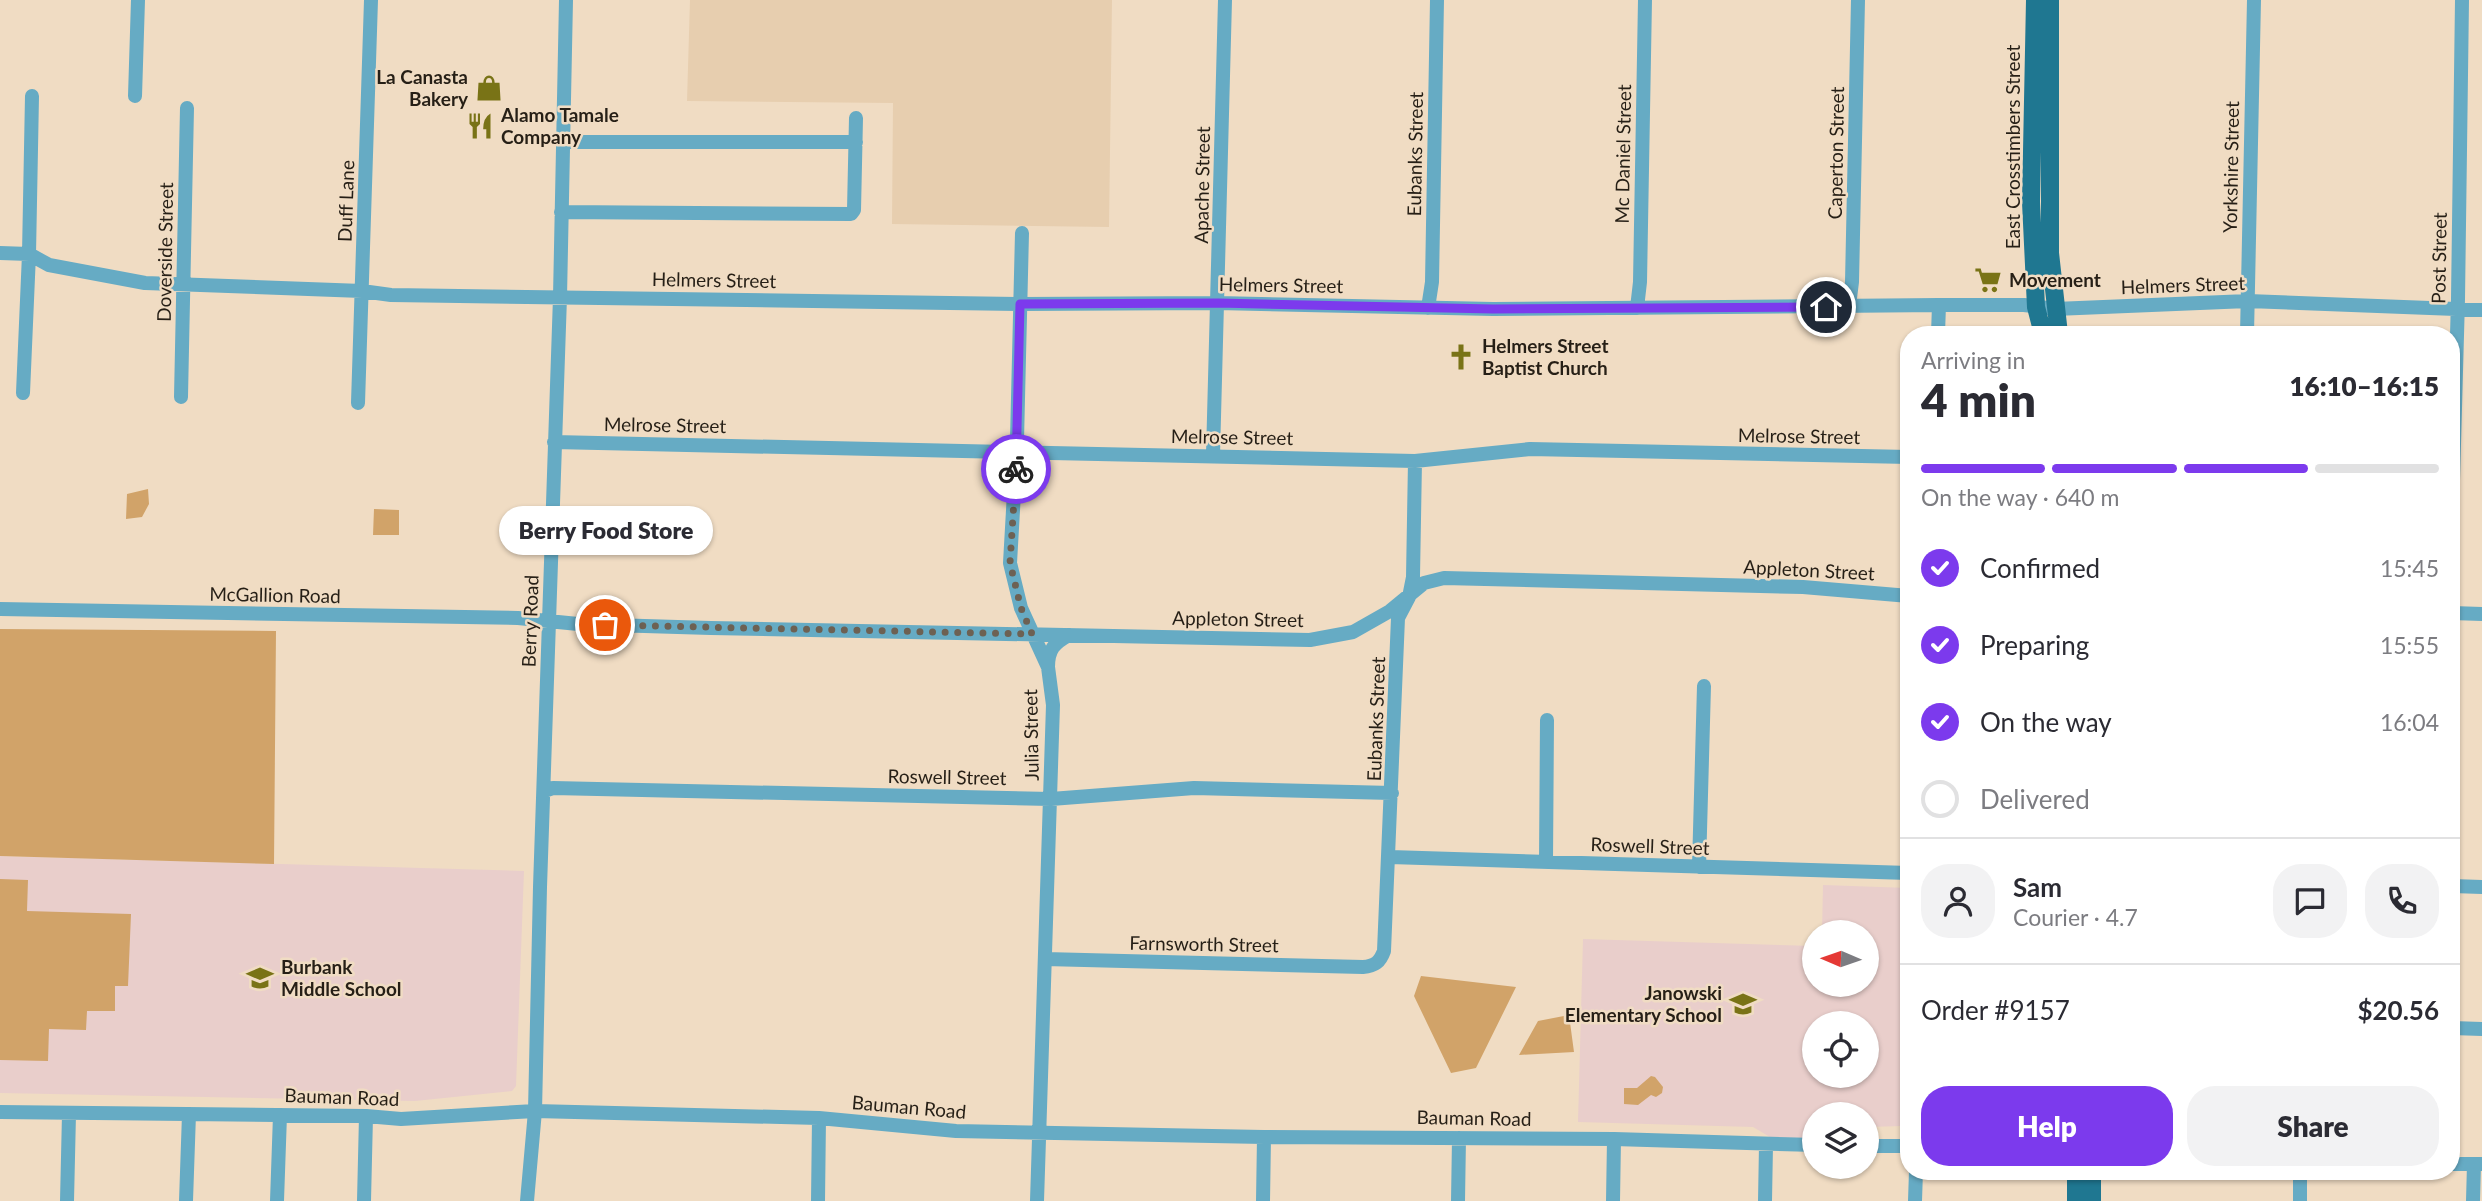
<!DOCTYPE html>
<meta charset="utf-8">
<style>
:root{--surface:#fff;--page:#f2f2f3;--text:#2b2b33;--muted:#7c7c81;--line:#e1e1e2;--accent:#7c3aed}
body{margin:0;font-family:Lato,sans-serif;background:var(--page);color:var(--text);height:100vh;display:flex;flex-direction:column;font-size:26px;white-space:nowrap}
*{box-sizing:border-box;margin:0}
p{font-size:23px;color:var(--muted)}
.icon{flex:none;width:38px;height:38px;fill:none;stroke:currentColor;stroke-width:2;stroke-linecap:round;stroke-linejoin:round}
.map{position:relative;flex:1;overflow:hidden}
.panel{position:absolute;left:1900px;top:326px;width:560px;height:854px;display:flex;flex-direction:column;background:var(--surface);border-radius:28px;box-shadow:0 2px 5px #0004}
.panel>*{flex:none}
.needle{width:46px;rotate:272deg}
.controls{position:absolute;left:1802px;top:920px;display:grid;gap:14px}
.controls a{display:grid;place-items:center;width:77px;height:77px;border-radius:50%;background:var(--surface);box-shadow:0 2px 5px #0004;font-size:35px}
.pin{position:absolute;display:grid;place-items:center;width:60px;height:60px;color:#fff;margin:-30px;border:4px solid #fff;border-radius:50%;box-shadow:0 2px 7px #0007}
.courier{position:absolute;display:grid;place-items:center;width:70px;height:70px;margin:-35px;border:5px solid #7c3aed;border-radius:50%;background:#fff;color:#222;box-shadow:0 2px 9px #0007}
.bubble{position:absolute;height:49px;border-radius:24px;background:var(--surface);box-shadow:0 2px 5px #0004;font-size:23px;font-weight:800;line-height:49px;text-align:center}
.overview em{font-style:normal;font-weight:800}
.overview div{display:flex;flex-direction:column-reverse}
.overview{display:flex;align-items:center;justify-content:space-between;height:119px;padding:0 21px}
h1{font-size:46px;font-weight:800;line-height:52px}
.bar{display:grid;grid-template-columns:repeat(4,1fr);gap:10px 7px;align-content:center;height:84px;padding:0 21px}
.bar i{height:9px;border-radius:5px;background:var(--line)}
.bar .on{background:var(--accent)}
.bar p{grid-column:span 4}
.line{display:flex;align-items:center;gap:18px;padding:0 21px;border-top:2px solid var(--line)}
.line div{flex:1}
.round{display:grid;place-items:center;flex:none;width:74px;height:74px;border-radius:28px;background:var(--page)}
ol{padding:0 21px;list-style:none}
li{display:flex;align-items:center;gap:21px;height:77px}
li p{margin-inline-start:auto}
li .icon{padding:7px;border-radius:50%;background:var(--accent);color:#fff;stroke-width:4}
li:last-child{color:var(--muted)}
li i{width:38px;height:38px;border:4px solid var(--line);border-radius:50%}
.button{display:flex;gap:14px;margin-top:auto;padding:14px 21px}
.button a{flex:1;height:80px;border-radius:28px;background:var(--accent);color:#fff;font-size:28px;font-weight:800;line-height:80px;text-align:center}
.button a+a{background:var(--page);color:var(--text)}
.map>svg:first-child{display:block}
</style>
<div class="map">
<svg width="2482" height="1201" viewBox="0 0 2482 1201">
<rect width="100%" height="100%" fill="#f0dcc3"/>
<path fill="#e7ceaf" d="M690,0H1112L1109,227L892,224L893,103L687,101Z"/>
<path fill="#e9cecb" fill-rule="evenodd" d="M0,856L524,871L516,1086L512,1091L415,1101L0,1093Z
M1823,885L1909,888L1902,1126L1867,1127V1115H1815V1141L1775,1140L1753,1127L1578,1122L1583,939L1815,946V985H1867V933H1822ZM1815,1024H1867V1076H1815Z"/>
<path fill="#d1a369" d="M148,489L149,504L142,517L126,519L127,494Z
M374,509L399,510V535H373Z
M0,629L276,631L274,864L0,856Z
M0,879L28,880L27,911L131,914L128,986H115V1011H87L86,1030L49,1029L48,1061L0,1060Z
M1421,976L1516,987L1476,1068L1451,1073L1414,996Z
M1569,1015L1574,1052L1519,1055L1538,1021Z
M1651,1076L1655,1077L1663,1087L1662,1093L1656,1097L1651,1095L1638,1105L1624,1104V1088H1637Z"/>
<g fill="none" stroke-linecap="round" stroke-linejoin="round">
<path stroke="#66abc4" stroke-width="14" d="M135,96L138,0
M563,142H856
M561,212L851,214L854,210L856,118
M1022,233L1017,440L1010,563L1021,608L1048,667L1053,705L1037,1201
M0,253L29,254L49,265L145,283L362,291L391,295L1020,304L1218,303L1493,309L1939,305H2024L2055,309L2248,301L2482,310
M1849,306L1852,282L1858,0
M1428,308L1432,282L1437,0
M1637,308L1640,282L1645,0
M1938,334L1939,305
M2247,334L2254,0
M23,393L29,254L32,96
M181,397L187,108
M358,403L371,0
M554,442L1415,461L1530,449L1909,457
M1213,455L1225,0
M2452,517L2458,299L2462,0
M0,609L518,618L578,624L711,628L1310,640L1353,632L1390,611L1424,583L1444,578L1803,587L1909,596
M2452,613L2482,614
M1048,667C1048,650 1054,643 1069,635
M544,791L553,788L1051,799L1194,788L1392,793
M1390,857L1909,873
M1546,862L1547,720
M1699,867L1704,686
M2452,886L2482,887
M1045,959L1363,967C1375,966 1380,962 1384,951L1398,618L1409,597L1413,577L1415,461
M2452,1028L2482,1029
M0,1112L366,1116L401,1119L535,1111L819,1118L956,1131L1264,1137L1614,1139L1815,1145
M1867,1146H1909
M2452,1164H2481
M67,1201L69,1114
M186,1201L189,1114
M277,1201L280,1115
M364,1201L366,1116
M527,1201L535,1111L540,887L560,297L566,0
M818,1201L819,1118
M1263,1201L1264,1137
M1458,1201L1459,1138
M1613,1201L1614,1139
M1765,1201L1766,1145
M1915,1201L1916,1171
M2300,1201V1171
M2473,1201L2474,1164"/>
<path stroke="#1f7791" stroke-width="18" d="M2035,0L2031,202L2036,307L2043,334
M2050,0V253L2059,334
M2076,1201V1171
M2092,1201V1171"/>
</g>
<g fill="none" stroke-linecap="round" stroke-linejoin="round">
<path stroke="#6d6153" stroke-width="7" stroke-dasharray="0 12.6" d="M605,625L1032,634L1021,608L1010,563L1016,469"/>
<path stroke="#7c3aed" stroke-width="9" d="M1016,469L1020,304L1218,303L1493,309L1826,307"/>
</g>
<defs>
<g id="shop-bare" transform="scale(2.1)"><path d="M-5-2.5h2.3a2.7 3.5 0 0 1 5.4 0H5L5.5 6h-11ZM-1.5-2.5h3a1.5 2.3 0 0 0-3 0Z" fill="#797316" stroke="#f0dcc3" stroke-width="2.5" paint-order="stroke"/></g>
<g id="restaurant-bare" transform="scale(2.1)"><path d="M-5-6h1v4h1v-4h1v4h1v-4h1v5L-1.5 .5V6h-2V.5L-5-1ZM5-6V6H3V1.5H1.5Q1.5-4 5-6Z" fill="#797316" stroke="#f0dcc3" stroke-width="2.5" paint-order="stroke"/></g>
<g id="supermarket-bare" transform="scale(2.1)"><path d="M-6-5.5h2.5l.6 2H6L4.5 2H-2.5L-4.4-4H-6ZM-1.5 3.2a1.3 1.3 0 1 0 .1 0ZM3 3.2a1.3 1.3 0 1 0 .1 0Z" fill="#797316" stroke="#f0dcc3" stroke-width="2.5" paint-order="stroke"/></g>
<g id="church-bare" transform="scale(2.1)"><path d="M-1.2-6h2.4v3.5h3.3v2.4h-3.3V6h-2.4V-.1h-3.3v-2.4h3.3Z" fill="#797316" stroke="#f0dcc3" stroke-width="2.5" paint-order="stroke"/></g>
<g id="school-bare" transform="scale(2.1)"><path d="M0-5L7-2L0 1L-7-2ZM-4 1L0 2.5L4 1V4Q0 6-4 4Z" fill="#797316" stroke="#f0dcc3" stroke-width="2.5" paint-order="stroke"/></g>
</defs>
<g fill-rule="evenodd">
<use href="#shop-bare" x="489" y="88"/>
<use href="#restaurant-bare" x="480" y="126"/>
<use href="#supermarket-bare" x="1988" y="280"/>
<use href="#church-bare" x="1461" y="357"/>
<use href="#school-bare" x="260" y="978"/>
<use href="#school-bare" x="1743" y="1004"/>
</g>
<g text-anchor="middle" stroke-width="5" stroke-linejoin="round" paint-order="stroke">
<g font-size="19" font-weight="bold" fill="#261f16" stroke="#f0dcc3" text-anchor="start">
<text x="468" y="84" text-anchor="end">La Canasta<tspan x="468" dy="22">Bakery</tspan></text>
<text x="501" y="122">Alamo Tamale<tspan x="501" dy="22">Company</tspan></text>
<text x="2009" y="287">Movement</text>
<text x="1482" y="353">Helmers Street<tspan x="1482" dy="22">Baptist Church</tspan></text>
<text x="281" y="974">Burbank<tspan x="281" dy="22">Middle School</tspan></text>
<text x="1722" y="1000" text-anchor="end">Janowski<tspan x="1722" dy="22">Elementary School</tspan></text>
</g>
<g font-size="19" fill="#261f16" stroke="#f0dcc3">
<text transform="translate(2013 147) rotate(-90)" y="7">East Crosstimbers Street</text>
<text transform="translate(1836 153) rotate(-89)" y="7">Caperton Street</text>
<text transform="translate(1415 154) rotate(-89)" y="7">Eubanks Street</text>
<text transform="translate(1623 154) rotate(-89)" y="7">Mc Daniel Street</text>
<text transform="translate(2231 167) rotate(-89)" y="7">Yorkshire Street</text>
<text transform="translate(1202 185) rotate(-89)" y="7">Apache Street</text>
<text transform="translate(346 201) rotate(-88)" y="7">Duff Lane</text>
<text transform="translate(165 252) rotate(-89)" y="7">Doverside Street</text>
<text transform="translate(2439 258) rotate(-89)" y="7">Post Street</text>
<text transform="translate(714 280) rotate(1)" y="7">Helmers Street</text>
<text transform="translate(1281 285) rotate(1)" y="7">Helmers Street</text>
<text transform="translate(2183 285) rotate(-2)" y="7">Helmers Street</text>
<text transform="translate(665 425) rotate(1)" y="7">Melrose Street</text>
<text transform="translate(1799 436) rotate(1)" y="7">Melrose Street</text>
<text transform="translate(1232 437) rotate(1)" y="7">Melrose Street</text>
<text transform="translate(1809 570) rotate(3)" y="7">Appleton Street</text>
<text transform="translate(275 595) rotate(1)" y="7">McGallion Road</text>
<text transform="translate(1238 619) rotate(1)" y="7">Appleton Street</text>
<text transform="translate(530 621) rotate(-88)" y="7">Berry Road</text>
<text transform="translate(1376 719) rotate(-88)" y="7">Eubanks Street</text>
<text transform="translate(1031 735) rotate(-91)" y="7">Julia Street</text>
<text transform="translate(947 777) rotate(1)" y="7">Roswell Street</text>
<text transform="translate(1650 846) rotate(2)" y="7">Roswell Street</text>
<text transform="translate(1204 944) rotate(1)" y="7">Farnsworth Street</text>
<text transform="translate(342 1097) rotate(2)" y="7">Bauman Road</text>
<text transform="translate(909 1107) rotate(5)" y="7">Bauman Road</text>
<text transform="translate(1474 1118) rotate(1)" y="7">Bauman Road</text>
</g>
</g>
</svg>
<div class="controls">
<a><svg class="needle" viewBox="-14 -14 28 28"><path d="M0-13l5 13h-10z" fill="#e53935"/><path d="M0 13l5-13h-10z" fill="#7c7c81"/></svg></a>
<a><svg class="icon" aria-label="locate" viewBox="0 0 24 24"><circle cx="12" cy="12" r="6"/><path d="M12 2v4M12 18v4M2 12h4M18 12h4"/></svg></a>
<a><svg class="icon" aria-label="layers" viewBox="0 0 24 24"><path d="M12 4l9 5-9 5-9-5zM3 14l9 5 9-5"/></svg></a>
</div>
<div class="pin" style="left:605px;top:625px;background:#ea580c"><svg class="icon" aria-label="bag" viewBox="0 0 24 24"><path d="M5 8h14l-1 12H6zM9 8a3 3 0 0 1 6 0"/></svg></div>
<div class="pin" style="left:1826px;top:307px;background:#1f2937"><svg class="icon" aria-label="home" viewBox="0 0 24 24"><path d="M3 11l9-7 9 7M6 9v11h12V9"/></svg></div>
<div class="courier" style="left:1016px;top:469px"><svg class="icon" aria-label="bike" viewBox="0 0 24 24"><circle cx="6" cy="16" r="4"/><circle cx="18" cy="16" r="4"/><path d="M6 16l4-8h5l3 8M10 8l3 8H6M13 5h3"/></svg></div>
<div class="bubble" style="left:499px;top:506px;width:214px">Berry Food Store</div>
<section class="panel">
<div class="overview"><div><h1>4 min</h1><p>Arriving in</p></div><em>16:10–16:15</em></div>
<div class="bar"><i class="on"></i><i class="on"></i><i class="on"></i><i></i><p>On the way · 640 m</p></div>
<ol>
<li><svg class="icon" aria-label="check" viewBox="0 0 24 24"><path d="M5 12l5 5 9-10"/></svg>Confirmed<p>15:45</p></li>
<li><svg class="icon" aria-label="check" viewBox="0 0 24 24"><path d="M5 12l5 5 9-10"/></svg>Preparing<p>15:55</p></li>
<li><svg class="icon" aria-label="check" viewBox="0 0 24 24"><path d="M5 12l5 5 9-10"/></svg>On the way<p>16:04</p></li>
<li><i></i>Delivered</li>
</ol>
<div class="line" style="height:126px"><a class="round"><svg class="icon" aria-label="person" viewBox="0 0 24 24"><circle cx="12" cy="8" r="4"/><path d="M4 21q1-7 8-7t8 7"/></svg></a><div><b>Sam</b><p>Courier · 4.7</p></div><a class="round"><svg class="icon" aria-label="chat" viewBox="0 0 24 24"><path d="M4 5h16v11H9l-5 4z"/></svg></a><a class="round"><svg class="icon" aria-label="phone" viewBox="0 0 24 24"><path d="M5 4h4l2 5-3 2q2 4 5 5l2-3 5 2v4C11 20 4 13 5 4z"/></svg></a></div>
<div class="line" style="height:91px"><div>Order #9157</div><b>$20.56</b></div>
<div class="button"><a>Help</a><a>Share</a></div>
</section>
</div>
